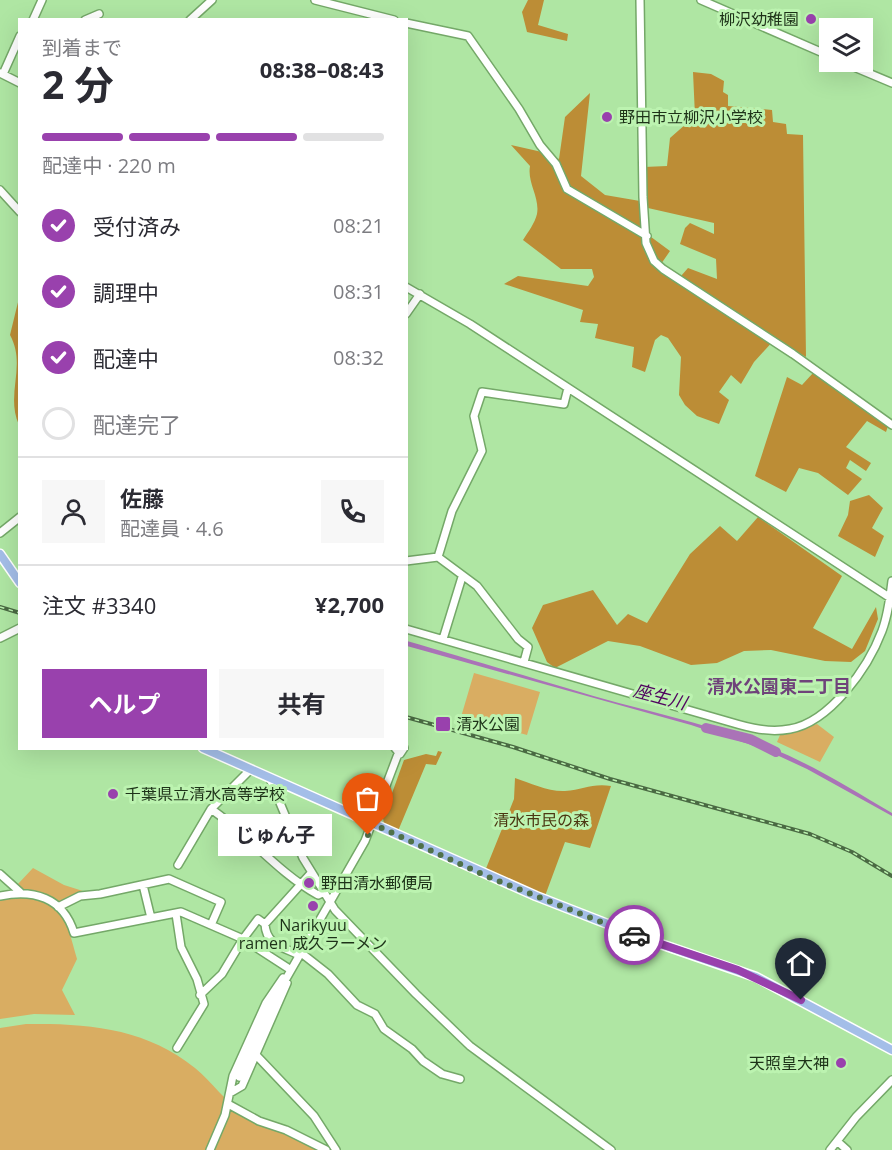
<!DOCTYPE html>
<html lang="ja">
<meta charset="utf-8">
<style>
:root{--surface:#fff;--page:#f7f7f7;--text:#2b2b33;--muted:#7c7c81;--line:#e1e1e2;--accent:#9941ad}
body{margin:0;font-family:"Open Sans","Noto Sans JP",sans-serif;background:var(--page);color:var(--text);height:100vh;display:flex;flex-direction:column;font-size:22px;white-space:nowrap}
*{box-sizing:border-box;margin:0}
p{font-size:20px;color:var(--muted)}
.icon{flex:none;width:33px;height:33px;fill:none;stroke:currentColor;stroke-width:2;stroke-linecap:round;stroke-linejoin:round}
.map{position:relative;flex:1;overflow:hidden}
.side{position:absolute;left:18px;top:18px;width:390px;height:732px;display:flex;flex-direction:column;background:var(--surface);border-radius:0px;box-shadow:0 6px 24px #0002}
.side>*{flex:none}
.fabs{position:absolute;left:819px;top:18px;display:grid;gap:12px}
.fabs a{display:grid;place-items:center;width:54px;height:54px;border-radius:0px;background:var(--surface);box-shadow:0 6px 24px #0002;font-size:30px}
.pin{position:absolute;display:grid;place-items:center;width:51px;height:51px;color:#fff;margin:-62px -26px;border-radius:50% 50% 50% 0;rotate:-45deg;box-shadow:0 0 6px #0007}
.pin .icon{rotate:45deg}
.courier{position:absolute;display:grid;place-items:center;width:60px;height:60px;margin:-30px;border:4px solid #9941ad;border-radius:50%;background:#fff;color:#222;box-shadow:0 2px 8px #0007}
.bubble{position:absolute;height:42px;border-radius:0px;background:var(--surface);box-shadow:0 6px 24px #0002;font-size:20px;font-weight:700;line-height:42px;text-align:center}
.headline em{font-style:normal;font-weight:700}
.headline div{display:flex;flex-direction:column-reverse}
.headline{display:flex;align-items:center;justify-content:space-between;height:102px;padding:0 24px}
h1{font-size:39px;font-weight:700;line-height:45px}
.bar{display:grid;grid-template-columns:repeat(4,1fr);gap:9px 6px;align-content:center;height:72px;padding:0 24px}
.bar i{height:8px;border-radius:4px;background:var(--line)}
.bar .current{background:var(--accent)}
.bar p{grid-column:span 4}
.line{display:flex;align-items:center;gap:15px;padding:0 24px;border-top:2px solid var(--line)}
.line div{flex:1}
.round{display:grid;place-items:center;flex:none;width:63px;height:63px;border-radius:0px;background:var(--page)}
ol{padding:0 24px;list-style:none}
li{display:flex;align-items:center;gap:18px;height:66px}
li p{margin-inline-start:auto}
li .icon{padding:6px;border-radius:50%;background:var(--accent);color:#fff;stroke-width:4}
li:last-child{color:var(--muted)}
li i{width:33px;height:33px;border:3px solid var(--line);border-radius:50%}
.action{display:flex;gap:12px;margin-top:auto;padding:12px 24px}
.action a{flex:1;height:69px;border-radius:0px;background:var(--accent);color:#fff;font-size:24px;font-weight:700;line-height:69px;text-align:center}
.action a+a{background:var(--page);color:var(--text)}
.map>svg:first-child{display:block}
</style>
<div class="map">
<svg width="892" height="1150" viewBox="0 0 892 1150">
<rect width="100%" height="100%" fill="#afe6a3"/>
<path fill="#d9ad62" d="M474,673L540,692L527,735L461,717Z
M817,724L834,737L820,762L777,742L780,735Z
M33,868L64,885L86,892L61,902C52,899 22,890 17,885Z
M18,895C63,901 66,919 77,959L62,990L75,1015L34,1014L0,1019V899Z
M26,1024C87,1023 146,1028 195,1068C212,1082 226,1103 245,1114C269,1129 298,1138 324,1150H0V1028Z"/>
<path fill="#bc8d36" d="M528,0H544L538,25L568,34L567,41L527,32L522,12Z
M693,72L711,74L724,81L723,92L728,95V106L772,110L773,122L786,124L787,134L803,135L806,357L775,339L754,362L741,384L731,375L719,392L729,400L719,424L697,416L685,405L679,395L681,357L668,338L661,335L655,340L645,372L632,367L634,347L595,338L598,324L580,322L583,310L504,284L518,276L588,286L594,277L592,269H561L523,240C528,232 535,223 537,214C540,197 527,183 530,166L511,145L542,152L559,159L565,117L590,93L581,176L605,195L640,201L643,231L670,251L661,264L681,276L688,268L717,279L716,259L680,244L685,228L690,223L714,234V223L648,208L644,167L667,166L670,138L695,116Z
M19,298V425C5,394 27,366 10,335Z
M813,373L873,413L888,426L886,432L867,421L846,447L871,463L866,471L850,460L846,468L862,479L848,495L818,473L799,468L786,492L755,476L787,377L802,385Z
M869,495L883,508L872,528L884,536L875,557L838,536L848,515L850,501Z
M758,517L842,576L813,628L852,649L876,607L878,619L865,651L851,662L825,661L771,650L744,651L717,663L691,665L640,646L608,641L555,668L547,662L532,628L543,605L593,590L617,625L628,614L647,623L690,554L720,526L737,541Z
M438,751L442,752L436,765L426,764L398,831L384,824L383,818L404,760L426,754L436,756Z
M515,778C530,783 549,792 565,791C583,790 592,783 611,786L590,848L565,842L545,896L485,871L514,799Z"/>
<path fill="#aa73b7" d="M407,641C458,656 516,673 570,689C637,710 706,722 771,748C813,765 853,790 892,813V816L807,769L766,750L691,725L407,646Z"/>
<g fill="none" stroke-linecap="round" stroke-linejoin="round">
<path stroke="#aa73b7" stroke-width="10" d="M706,728L750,739L776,752"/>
<g stroke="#74a868" stroke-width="10">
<path id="minor" d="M315,0L394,20
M640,0L643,197L646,243L654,261L663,269L793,354L892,425
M701,0L830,56
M33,20L42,0
M85,20L99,14
M190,20L212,0
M406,23L468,36L519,109L540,145L556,164L567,189L647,236
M842,62L892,83
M0,73L20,83
M3,74L20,36
M0,190L20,212
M406,287L470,324L892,599
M406,314L420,294
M0,533L20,517
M438,557L452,511L482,451L474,416L482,392L564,404L568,388
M406,561L438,557L477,586L518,639L528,647L524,662
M406,629L730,722C750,728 769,733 790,729C830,722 868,668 882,631C888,615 890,598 892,581
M0,638L20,628
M443,639L462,577
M395,748L400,754L404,748
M250,770L211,809C249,835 277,872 318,895L324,892
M270,779L303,858L335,910L416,994L470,1046L611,1150
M178,865L211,809
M0,874L20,892
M143,885L151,918
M0,896C33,889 63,897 74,933L181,912L243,939L291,970
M58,907L80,896L100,894L169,879L221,902L211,925
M176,914L181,947L197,979L204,1004L177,1048
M243,939L258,919L265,924
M300,952L328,974L357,1005L375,1014L384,1029L412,1049L423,1061L442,1074L460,1079
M299,955C283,947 266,945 265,924L311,873
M200,995L222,974L243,939
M256,1055L314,1116L336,1150
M239,1077L279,991L365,841L398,754
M230,1093L242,1086L287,983
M228,1104L259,1121L286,1130L326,1150
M837,1141L847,1150
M210,1150L225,1115L233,1076L266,1003L283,978
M830,1150L856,1117L892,1080"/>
</g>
<g stroke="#fff" stroke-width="11">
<path id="major" d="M0,554L20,583
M203,748L536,896L646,939L756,977L892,1050"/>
</g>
<use href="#minor" stroke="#fff" stroke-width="7"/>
<use href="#major" stroke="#a4bee8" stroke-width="8"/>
<g stroke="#4a6a43" stroke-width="4">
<path id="rail" d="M0,607L20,613
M406,717L513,747L610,779L810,834L852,852L892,876"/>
</g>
<use href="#rail" stroke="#bcf3b0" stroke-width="1.5" stroke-dasharray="4.5" stroke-linecap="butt"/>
</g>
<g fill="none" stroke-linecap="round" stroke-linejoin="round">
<path stroke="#507149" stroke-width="6" stroke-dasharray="0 10.8" d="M368,835L373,824L491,878L634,935"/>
<path stroke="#9941ad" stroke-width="8" d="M634,935L738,970L801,1000"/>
</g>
<g fill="#9941ad" stroke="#bcf3b0" stroke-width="2">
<circle cx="811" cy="19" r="6"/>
<circle cx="607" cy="117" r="6"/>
<rect x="435" y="716" width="16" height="16" rx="3"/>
<circle cx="113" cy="794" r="6"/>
<circle cx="309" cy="883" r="6"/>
<circle cx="313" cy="906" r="6"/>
<circle cx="841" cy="1063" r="6"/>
</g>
<g text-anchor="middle" stroke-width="6" stroke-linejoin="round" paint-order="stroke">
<g font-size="16" fill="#1d3218" stroke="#bcf3b0" text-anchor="start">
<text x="799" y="25" text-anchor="end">柳沢幼稚園</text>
<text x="619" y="123">野田市立柳沢小学校</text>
<text x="456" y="730">清水公園</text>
<text x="125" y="800">千葉県立清水高等学校</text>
<text x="321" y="889">野田清水郵便局</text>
<text x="313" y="931" text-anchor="middle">Narikyuu<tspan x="313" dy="18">ramen 成久ラーメン</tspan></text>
<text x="829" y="1069" text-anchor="end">天照皇大神</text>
</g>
<g font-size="16" fill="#4b3712" stroke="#bcf3b0">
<text x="541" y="826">清水市民の森</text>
</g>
<g font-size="18" font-weight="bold" fill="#6f437a" stroke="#bcf3b0">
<text x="779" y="693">清水公園東二丁目</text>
</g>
<g font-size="18" font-style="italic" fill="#510660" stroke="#bcf3b0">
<text transform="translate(660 697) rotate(15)" y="6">座生川</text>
</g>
</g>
</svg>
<div class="fabs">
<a><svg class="icon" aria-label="layers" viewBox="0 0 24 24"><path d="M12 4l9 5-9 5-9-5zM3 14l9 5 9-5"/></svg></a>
</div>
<div class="pin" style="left:368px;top:835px;background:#ea580c"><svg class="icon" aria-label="bag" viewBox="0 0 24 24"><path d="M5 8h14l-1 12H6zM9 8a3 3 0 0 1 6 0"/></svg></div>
<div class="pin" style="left:801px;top:1000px;background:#1f2937"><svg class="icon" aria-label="home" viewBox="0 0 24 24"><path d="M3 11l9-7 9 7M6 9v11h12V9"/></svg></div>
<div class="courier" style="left:634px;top:935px"><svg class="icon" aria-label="car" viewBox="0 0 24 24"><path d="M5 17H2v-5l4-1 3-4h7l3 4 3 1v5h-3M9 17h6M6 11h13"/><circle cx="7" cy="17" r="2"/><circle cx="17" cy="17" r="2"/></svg></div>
<div class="bubble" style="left:218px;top:814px;width:114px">じゅん子</div>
<section class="side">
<div class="headline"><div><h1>2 分</h1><p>到着まで</p></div><em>08:38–08:43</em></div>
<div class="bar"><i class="current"></i><i class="current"></i><i class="current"></i><i></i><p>配達中 · 220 m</p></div>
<ol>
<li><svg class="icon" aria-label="check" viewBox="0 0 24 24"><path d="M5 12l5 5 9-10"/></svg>受付済み<p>08:21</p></li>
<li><svg class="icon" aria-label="check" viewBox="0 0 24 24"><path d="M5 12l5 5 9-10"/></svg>調理中<p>08:31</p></li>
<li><svg class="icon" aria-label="check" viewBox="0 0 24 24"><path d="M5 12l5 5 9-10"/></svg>配達中<p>08:32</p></li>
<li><i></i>配達完了</li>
</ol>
<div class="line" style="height:108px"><a class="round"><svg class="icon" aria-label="person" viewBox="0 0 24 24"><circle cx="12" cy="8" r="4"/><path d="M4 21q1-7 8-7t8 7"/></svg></a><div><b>佐藤</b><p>配達員 · 4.6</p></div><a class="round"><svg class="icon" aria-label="phone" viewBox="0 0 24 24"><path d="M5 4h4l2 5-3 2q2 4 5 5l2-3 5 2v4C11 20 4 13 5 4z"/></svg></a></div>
<div class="line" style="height:78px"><div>注文 #3340</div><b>¥2,700</b></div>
<div class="action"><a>ヘルプ</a><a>共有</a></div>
</section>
</div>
